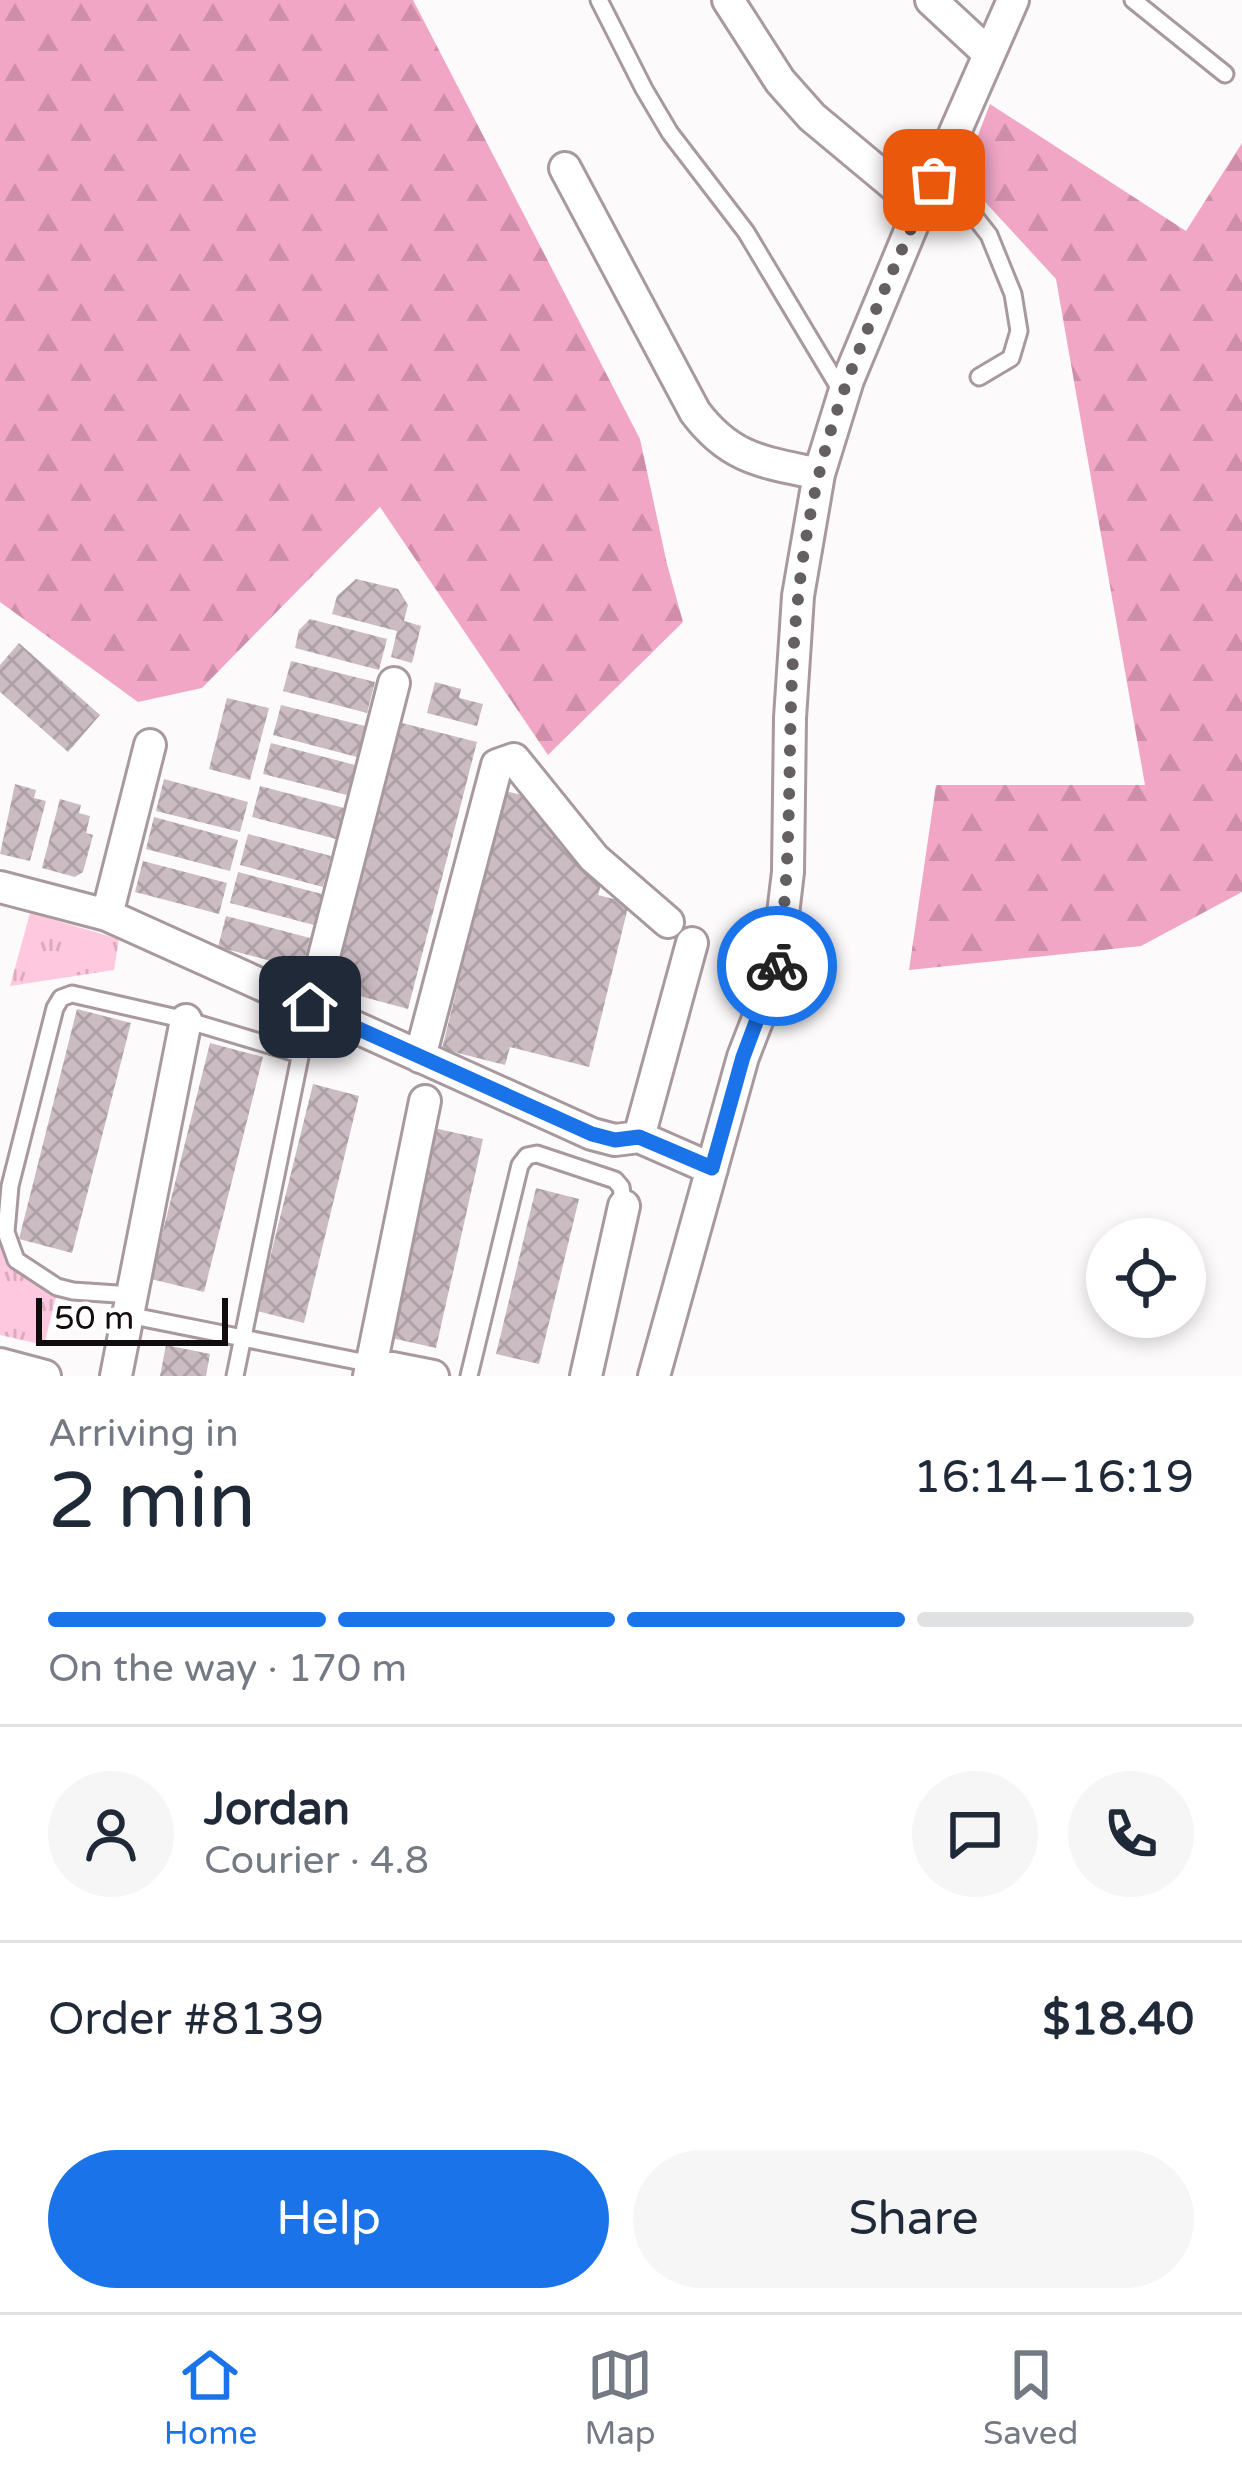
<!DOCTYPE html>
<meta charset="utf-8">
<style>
:root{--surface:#fff;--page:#f6f6f7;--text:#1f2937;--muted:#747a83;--line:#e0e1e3;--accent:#1a73e8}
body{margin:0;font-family:"Varela Round",sans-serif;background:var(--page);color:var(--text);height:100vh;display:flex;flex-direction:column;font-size:45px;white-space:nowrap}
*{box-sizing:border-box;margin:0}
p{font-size:39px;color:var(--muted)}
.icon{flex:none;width:66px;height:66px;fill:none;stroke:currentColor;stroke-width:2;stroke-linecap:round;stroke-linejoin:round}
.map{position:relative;height:1376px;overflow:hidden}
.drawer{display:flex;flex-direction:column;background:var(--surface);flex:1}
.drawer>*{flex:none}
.tools{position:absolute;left:1086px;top:1218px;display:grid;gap:24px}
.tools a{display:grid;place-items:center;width:120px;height:120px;border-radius:50%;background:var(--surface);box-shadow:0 6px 18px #0003;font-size:60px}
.scale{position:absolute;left:36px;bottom:30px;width:192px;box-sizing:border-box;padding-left:12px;border:6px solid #110c0e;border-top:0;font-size:33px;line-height:42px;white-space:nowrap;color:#110c0e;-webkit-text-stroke:9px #fff;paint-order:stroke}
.pin{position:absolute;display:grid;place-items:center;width:102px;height:102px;color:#fff;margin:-51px;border-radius:24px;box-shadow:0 6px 18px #0006}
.courier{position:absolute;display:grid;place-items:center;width:120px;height:120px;margin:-60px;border:9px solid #1a73e8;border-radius:50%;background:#fff;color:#222;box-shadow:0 3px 15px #0007}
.headline em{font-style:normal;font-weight:600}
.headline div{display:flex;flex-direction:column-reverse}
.headline{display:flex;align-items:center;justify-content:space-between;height:204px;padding:0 48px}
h1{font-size:78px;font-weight:600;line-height:90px}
.bar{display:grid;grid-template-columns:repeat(4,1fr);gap:18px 12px;align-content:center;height:144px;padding:0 48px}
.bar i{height:15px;border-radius:9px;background:var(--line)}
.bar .selected{background:var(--accent)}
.bar p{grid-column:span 4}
.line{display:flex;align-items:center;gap:30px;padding:0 48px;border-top:3px solid var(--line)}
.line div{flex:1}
.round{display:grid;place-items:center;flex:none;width:126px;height:126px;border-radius:63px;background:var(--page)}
.action{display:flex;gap:24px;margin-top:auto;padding:24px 48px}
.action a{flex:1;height:138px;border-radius:72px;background:var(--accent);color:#fff;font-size:48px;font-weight:600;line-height:138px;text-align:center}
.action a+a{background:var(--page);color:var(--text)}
.tab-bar{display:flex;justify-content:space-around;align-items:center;height:168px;border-top:3px solid var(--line);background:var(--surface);font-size:33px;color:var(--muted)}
.tab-bar a{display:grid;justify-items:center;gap:6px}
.tab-bar .selected{color:var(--accent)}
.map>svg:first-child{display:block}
</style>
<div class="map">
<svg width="1242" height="1376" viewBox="0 0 1242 1376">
<defs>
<pattern id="grass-tufts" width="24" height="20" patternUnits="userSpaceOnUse" patternTransform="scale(3)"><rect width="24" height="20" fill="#fec8de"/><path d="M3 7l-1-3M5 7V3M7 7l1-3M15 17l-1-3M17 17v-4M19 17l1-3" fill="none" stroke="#d9abbd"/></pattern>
<pattern id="forest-firs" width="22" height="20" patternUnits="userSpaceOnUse" patternTransform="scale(3)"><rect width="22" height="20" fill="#f1a6c6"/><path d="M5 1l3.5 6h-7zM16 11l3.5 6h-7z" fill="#ce8ea9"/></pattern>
<pattern id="building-cross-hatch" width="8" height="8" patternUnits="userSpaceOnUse" patternTransform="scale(3)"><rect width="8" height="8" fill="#cbbcc2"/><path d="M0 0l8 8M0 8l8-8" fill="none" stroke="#ada0a6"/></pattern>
</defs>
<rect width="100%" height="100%" fill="#fdfafb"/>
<path fill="url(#grass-tufts)" d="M30,913L119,939L114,970L10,986Z
M0,1245L11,1265L56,1297L44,1345L0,1335Z"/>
<path fill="url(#forest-firs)" d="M0,0H413L640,439L667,564L683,622L548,755L380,507L202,688L138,702L0,602Z
M990,104L1186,231L1242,143V892L1141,946L909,970L936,785H1145L1056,279L962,177Z"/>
<path fill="url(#building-cross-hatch)" d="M356,579L398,589L408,605L404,621L421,626L412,663L391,657L397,631L332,614L337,596Z
M310,619L387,639L379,670L295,648L299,630Z
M19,643L100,715L68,752L0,692V665Z
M291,661L375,682L367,713L283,691Z
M435,682L461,689L459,698L483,704L477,726L427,713Z
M227,698L269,708L250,780L209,769Z
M281,705L365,726L357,757L273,735Z
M402,723L477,742L408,1009L334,989Z
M271,743L355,765L347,795L263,774Z
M164,779L248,802L240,832L156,811Z
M15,784L36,790L34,798L46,801L30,861L0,854Z
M260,786L344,808L336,839L252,817Z
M505,791L531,797L581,868L601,885L598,895L629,903L589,1067L510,1047L505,1065L442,1049Z
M60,799L81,805L79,813L90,816L86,833L93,835L83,872L75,877L42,868Z
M154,817L238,840L230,871L146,849Z
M248,834L331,856L323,887L240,865Z
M143,861L227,883L219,914L135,892Z
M238,872L322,894L314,925L230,903Z
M226,916L310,938L302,969L218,947Z
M77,1009L131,1023L72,1253L19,1239Z
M210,1043L263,1057L204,1292L151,1279Z
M313,1084L359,1096L304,1323L257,1311Z
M434,1128L483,1139L436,1348L387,1337Z
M536,1188L579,1199L539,1364L496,1354Z
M166,1345L210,1354L206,1376H160Z"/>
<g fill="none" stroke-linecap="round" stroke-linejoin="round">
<g stroke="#a8999f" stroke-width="21">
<path id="lane" d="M599,0L644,89L670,133L746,232L843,394
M1133,0L1225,74
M934,180L963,202L989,235L1013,294L1019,331L1011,358L979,377
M132,1295L73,1291L57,1287L16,1260L6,1232L10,1186L55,1008L61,998L72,994L186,1020L296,1053L300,1057L235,1376
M128,1315L372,1364
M469,1376L520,1165L527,1156L537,1154L615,1180L621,1187L624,1206"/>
</g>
<g stroke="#a8999f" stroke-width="36">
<path id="street" d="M728,0L780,81L812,117L920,207
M931,0L988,53
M565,168L695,412C731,460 764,462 819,474
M0,887L107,915L592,1134L615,1140L639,1137L712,1169
M107,915L150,745
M311,1007L394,683
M420,1057L497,765L514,759L594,858L668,922
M639,1137L692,943
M0,1364L45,1376
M372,1364L433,1376
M116,1376L186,1020
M369,1376L425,1101
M586,1376L624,1206
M654,1376L743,1057L776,972L788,872L790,718L798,596L819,474L848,380L920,207L934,180L1013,0"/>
</g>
<use href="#lane" stroke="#fff" stroke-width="15"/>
<use href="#street" stroke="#fff" stroke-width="30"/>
</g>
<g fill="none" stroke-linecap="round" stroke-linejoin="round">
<path stroke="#645f61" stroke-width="12" stroke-dasharray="0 21.6" d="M777,966C796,844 784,721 798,599C804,539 816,477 834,420C857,347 891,277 920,207L934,180"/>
<path stroke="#1a73e8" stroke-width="15" d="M310,1007L592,1134L615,1140L639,1137L712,1168L743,1057L777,966"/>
</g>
</svg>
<div class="tools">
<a><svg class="icon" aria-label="locate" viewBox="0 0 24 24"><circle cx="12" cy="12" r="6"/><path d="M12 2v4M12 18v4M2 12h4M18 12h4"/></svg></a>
</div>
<div class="scale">50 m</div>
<div class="pin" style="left:934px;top:180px;background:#ea580c"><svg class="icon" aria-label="bag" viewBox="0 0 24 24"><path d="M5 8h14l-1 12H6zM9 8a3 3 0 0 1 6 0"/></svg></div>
<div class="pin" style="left:310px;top:1007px;background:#1f2937"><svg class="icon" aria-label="home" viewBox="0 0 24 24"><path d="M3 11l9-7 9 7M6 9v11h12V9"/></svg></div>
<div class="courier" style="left:777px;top:966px"><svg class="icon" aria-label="bike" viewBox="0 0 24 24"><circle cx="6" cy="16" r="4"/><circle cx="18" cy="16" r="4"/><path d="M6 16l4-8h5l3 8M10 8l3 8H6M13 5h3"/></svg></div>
</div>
<section class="drawer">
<div class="headline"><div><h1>2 min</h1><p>Arriving in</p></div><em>16:14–16:19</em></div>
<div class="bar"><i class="selected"></i><i class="selected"></i><i class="selected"></i><i></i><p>On the way · 170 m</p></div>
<div class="line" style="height:216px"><a class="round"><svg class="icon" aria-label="person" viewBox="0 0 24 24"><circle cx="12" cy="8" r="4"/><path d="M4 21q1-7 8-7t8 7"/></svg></a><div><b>Jordan</b><p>Courier · 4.8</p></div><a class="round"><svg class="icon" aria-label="chat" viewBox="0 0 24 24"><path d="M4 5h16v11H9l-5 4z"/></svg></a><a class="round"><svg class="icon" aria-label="phone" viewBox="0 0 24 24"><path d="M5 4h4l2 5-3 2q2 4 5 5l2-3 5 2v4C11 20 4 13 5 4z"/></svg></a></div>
<div class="line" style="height:156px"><div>Order #8139</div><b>$18.40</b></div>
<div class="action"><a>Help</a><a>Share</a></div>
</section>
<nav class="tab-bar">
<a class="selected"><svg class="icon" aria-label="home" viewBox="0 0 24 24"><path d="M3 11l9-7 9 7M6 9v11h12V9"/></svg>Home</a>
<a><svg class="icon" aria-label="map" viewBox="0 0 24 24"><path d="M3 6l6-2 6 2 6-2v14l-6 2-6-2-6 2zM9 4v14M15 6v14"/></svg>Map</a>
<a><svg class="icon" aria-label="saved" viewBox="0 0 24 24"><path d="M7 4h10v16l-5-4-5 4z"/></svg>Saved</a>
</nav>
